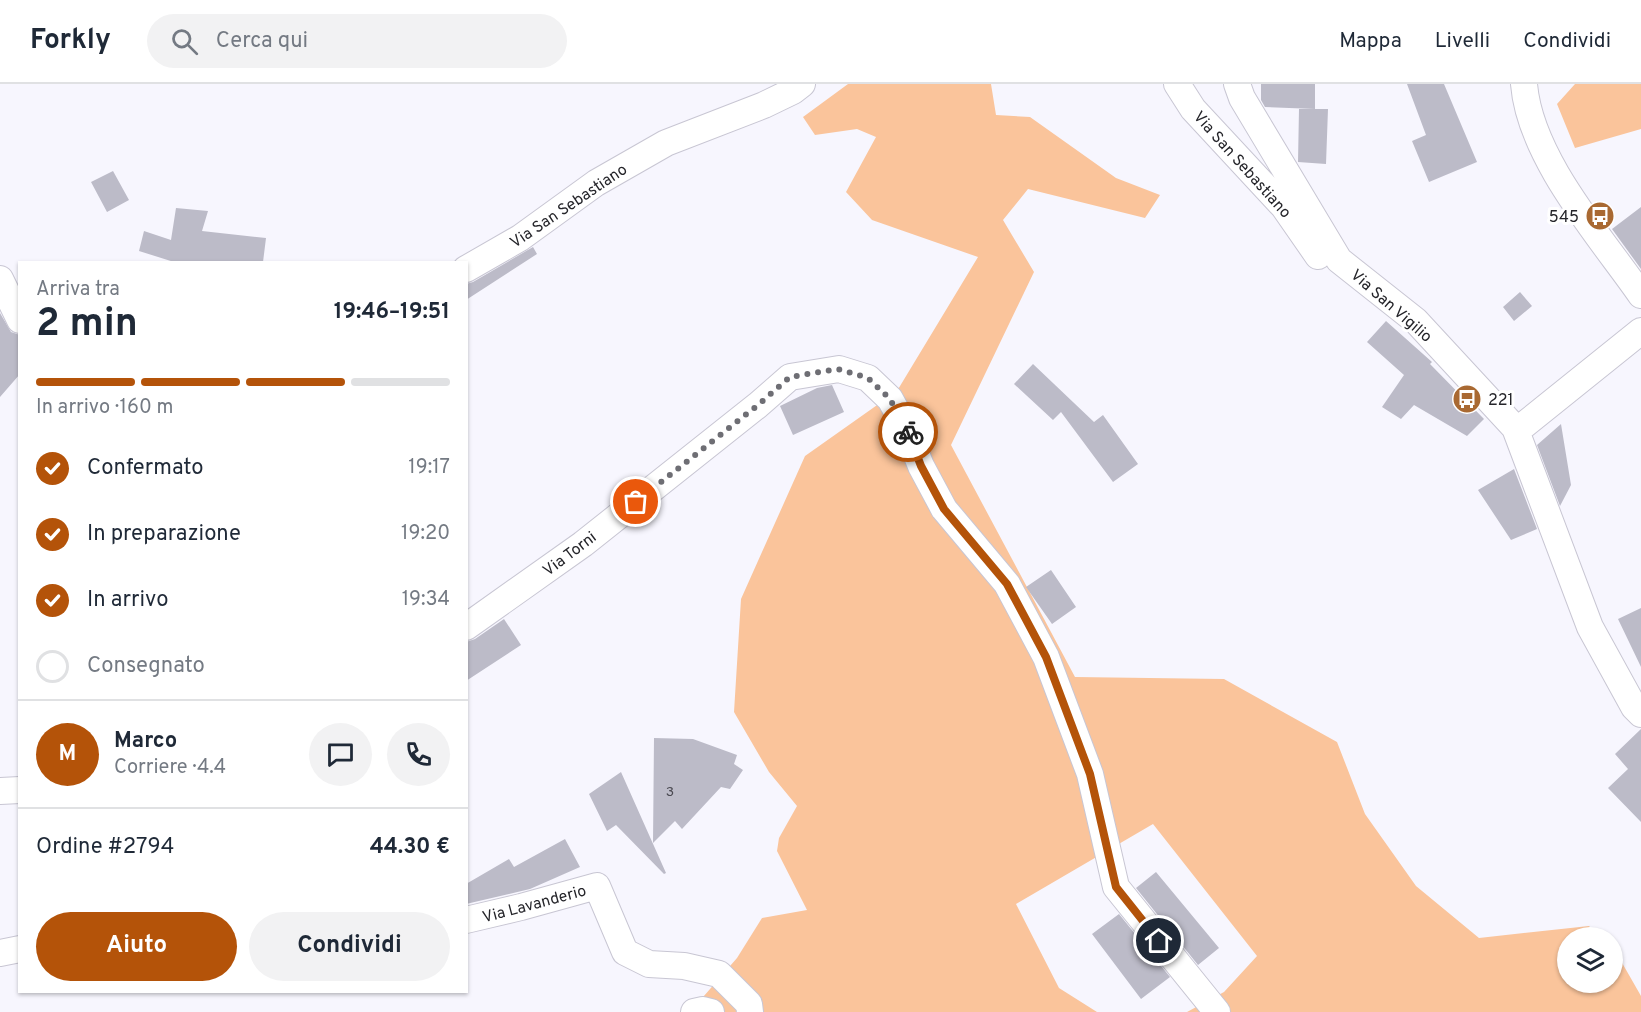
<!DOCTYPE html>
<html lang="it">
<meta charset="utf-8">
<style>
:root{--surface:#fff;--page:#f2f2f3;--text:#1f2937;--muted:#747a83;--line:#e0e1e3;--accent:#b45309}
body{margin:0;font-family:Overpass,sans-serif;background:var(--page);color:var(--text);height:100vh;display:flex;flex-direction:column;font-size:22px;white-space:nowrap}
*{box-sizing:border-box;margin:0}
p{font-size:20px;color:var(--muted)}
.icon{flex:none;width:33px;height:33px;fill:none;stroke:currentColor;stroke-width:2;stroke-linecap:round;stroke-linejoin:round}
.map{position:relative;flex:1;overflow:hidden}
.panel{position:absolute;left:18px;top:177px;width:450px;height:732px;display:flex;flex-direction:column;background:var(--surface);border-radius:0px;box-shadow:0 2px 4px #0004}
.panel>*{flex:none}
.fabs{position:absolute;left:1557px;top:843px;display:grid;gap:12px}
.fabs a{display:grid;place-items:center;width:66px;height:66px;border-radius:50%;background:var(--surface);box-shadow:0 2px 4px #0004;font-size:30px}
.pin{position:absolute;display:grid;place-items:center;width:51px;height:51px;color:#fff;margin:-26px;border:3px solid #fff;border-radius:50%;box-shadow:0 2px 6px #0007}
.courier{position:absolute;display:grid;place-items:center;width:60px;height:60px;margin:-30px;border:4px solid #b45309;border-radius:50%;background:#fff;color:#222;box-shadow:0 2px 8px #0007}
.head em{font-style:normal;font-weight:700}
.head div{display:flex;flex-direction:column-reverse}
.head{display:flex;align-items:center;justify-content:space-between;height:102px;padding:0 18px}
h1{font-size:39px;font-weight:700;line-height:45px}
.bar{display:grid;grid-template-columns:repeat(4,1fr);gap:9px 6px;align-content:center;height:72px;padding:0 18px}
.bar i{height:8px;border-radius:4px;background:var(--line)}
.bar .selected{background:var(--accent)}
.bar p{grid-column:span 4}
.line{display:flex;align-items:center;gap:15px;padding:0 18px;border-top:2px solid var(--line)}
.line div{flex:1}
.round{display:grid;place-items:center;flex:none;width:63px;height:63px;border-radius:32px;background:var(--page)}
ol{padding:0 18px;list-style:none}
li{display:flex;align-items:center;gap:18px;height:66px}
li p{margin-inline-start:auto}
li .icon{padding:6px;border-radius:50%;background:var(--accent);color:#fff;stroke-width:4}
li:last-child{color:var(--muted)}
li i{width:33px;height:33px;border:3px solid var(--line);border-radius:50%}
.cta{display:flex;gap:12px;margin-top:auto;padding:12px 18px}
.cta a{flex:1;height:69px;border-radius:36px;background:var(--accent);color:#fff;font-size:24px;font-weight:700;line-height:69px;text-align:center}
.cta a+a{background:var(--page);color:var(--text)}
header{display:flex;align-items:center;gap:36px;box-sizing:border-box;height:84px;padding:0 30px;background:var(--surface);border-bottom:2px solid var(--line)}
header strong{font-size:28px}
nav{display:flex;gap:33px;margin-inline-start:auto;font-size:21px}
.search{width:420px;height:54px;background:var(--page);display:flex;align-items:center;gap:15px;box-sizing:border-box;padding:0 21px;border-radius:33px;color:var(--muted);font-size:22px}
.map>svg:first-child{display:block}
</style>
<header>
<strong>Forkly</strong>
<div class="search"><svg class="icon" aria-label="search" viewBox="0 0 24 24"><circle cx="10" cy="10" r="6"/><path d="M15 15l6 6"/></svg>Cerca qui</div>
<nav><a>Mappa</a><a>Livelli</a><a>Condividi</a></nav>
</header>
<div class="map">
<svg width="1641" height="928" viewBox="0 0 1641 928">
<rect width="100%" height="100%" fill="#f7f6fe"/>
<path fill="#fac49b" d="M848,0H991L996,31L1030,33L1116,94L1160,111L1145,134L1028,105L1003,136L1034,188L951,361L1075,593L1224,595L1337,658L1365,730L1416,802L1479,854L1589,842L1599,853L1568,854V898H1612L1613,868L1621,877L1641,912V928H1187L1224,908L1257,872L1153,740L1016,820L1059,904L1097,928H690L737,874L762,834L807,826L777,767L779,754L797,722L769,688L734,628L741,515L805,372L897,307L978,173L872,136L846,108L876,53L857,45L815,51L803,33Z
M1575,0H1641V45L1575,64L1557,20Z"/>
<path fill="#bcbbc8" d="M1261,0H1315V25L1265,23L1261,16Z
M1407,0H1444L1477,78L1429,98L1412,57L1426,51Z
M1299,25H1328L1326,80L1298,78Z
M113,87L129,116L107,128L91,98Z
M1641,123V185L1612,145Z
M176,124L208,127L202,147L266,154L263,178H174L139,167L144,147L171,156Z
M533,163L537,170L466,216V200L473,198Z
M1520,208L1532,222L1514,237L1503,223Z
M0,229L11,248L20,251V290L0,313Z
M1386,237L1432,278L1430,280L1484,335L1467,352L1414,321L1401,335L1382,323L1404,291L1367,258Z
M1033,280L1094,338L1103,331L1138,380L1113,398L1061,328L1053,336L1014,300Z
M832,301L844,328L793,351L780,322L817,304Z
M1561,340L1571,401L1560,422L1537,361Z
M1514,385L1537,445L1511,456L1478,406Z
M1051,486L1076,523L1052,540L1026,503Z
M1641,524V583L1618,535Z
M504,535L521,561L466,597V558L475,555Z
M1641,645V738L1608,704L1628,685L1615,670Z
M654,654L693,655L737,671L734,680L743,686L730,705L721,703L682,745L675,737L653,759Z
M621,688L666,789L664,790L616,741L607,747L589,710Z
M565,755L580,783L530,805L466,820V800L509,775L514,783Z
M1156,788L1219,864L1198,881L1136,804Z
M1119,830L1170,893L1141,915L1092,850Z"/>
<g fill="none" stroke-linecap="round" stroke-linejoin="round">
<g stroke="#c8c6d3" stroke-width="28">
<path id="minor" d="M1177,0L1193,25L1284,123L1318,172
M1237,0L1242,14L1339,176L1416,237L1515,344L1590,543L1634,623L1641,630
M1524,0C1530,74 1600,152 1641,211
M466,185L520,154L596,99L666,59L764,21L793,7L802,0
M0,195L20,236
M1515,344L1524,341L1641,247
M466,543L583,460L758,321L790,293L839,285L868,294L890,315L905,342L921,382L944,425L1007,500L1046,573L1090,690L1116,803L1217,928
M0,707L20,706
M466,836L521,823L597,802L625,868L649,880L684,882L719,890L749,920L750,928
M0,869L20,865
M694,928L703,926L711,928"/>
</g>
<use href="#minor" stroke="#fff" stroke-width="26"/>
</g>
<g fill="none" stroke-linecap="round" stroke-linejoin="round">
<path stroke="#6e6e74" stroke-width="6" stroke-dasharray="0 10.8" d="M636,418L758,321L790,293L838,285L868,294L890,315L908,348"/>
<path stroke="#b45309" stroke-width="8" d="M908,348L921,382L944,425L1007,500L1046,573L1090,690L1116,803L1159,857"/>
</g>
<defs>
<g id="bus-disc" transform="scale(1.5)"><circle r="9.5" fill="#a96932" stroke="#fff"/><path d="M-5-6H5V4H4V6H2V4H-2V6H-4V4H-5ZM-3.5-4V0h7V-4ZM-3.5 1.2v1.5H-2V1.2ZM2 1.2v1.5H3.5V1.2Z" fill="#fff"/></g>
</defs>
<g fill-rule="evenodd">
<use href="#bus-disc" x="1600" y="132"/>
<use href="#bus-disc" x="1467" y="315"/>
</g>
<g text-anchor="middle" stroke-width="6" stroke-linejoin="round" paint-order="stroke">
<g font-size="14" fill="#4b4a52">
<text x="670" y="712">3</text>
</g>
<g font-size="16" fill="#25252a" stroke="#fff">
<text transform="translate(1243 80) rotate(48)" y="6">Via San Sebastiano</text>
<text transform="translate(568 121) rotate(-34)" y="6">Via San Sebastiano</text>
<text transform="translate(1392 221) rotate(41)" y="6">Via San Vigilio</text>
<text transform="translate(569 469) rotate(-37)" y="6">Via Torni</text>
<text transform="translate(534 819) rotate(-15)" y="6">Via Lavanderio</text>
</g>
<g font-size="16" fill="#25252a" stroke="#fff" text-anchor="end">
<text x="1579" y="138">545</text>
<text x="1488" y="321" text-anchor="start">221</text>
</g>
</g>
</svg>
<div class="fabs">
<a><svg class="icon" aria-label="layers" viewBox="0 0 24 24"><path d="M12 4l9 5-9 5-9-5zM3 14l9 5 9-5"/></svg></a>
</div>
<div class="pin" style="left:636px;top:418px;background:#ea580c"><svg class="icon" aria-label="bag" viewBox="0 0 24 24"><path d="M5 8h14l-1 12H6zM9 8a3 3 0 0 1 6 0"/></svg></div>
<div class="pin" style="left:1159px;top:857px;background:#1f2937"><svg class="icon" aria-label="home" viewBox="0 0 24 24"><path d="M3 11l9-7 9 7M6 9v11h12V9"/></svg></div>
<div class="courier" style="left:908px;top:348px"><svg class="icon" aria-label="bike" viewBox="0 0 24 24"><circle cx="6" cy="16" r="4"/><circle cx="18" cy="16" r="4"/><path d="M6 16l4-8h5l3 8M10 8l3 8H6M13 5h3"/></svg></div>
<section class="panel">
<div class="head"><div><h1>2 min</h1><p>Arriva tra</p></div><em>19:46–19:51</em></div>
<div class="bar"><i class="selected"></i><i class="selected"></i><i class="selected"></i><i></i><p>In arrivo · 160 m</p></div>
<ol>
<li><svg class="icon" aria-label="check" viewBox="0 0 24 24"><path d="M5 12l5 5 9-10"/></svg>Confermato<p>19:17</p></li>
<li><svg class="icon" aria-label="check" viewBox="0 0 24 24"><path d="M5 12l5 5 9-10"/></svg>In preparazione<p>19:20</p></li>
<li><svg class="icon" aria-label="check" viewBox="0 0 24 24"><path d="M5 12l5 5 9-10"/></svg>In arrivo<p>19:34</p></li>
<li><i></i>Consegnato</li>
</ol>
<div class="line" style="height:108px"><b class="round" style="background:var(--accent);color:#fff">M</b><div><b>Marco</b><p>Corriere · 4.4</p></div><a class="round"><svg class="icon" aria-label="chat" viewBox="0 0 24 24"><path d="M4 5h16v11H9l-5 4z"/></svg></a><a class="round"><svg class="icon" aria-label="phone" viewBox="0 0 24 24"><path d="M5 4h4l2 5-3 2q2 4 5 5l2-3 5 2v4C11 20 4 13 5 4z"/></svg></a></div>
<div class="line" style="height:78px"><div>Ordine #2794</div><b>44.30 €</b></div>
<div class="cta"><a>Aiuto</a><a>Condividi</a></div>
</section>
</div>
